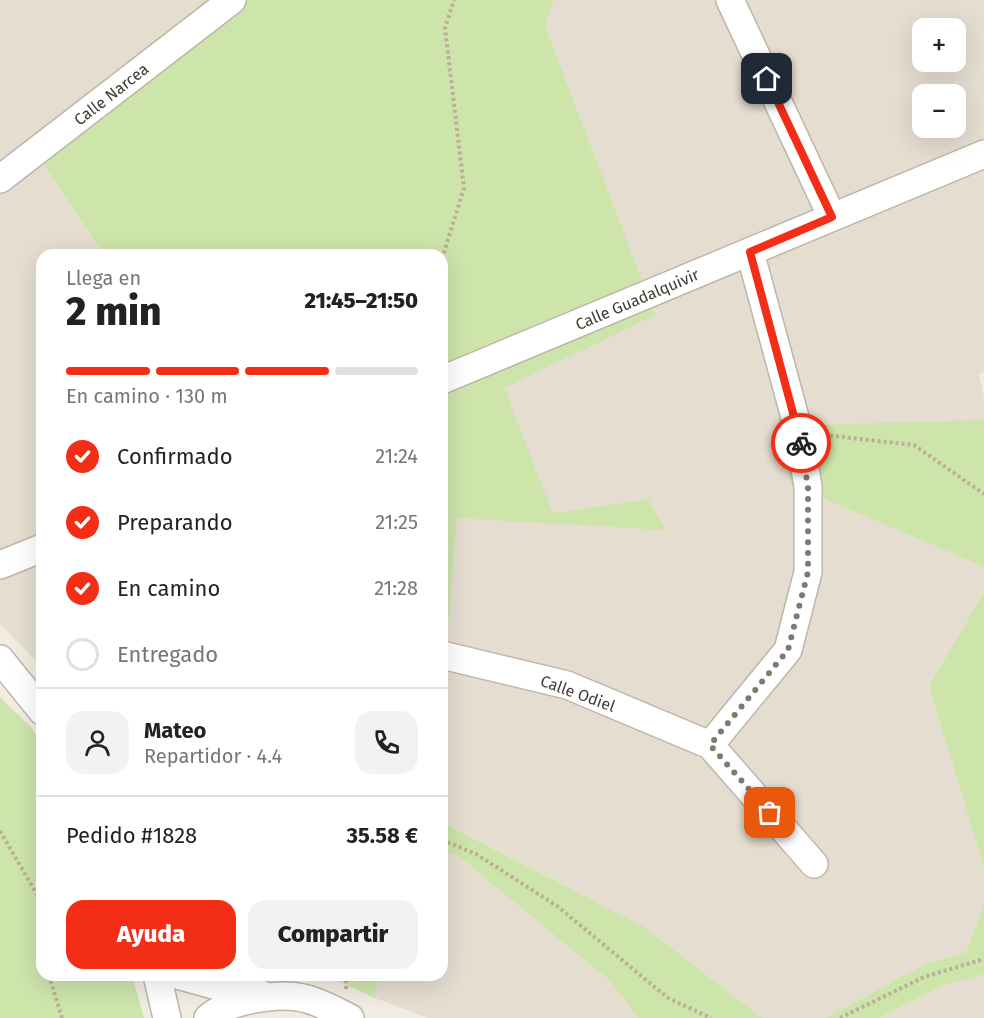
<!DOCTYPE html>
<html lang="es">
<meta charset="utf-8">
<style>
:root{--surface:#fff;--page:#f2f2f2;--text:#222;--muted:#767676;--line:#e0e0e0;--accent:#f32d16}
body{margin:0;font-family:"Fira Sans",sans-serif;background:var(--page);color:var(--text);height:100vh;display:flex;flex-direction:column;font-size:22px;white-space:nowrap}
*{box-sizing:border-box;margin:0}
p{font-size:20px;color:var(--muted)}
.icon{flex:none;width:33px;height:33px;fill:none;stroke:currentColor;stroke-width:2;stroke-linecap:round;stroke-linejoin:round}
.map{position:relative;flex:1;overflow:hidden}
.drawer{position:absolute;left:36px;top:249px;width:412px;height:732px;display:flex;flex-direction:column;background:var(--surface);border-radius:18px;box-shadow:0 6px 24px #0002}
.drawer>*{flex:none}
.tools{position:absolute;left:912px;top:18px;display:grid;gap:12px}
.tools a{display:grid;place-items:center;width:54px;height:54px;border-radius:12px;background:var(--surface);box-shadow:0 6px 24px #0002;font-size:30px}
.pin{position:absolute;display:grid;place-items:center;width:51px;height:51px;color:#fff;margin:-26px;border-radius:12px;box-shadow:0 3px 9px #0006}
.courier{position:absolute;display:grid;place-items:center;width:60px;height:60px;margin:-30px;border:4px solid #f32d16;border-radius:50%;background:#fff;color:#222;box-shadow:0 2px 8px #0007}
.summary em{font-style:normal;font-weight:800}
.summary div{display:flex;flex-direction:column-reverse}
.summary{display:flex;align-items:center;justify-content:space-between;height:102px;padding:0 30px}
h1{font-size:39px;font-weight:800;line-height:45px}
.bar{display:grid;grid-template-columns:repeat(4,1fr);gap:9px 6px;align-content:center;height:72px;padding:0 30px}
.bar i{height:8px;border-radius:4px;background:var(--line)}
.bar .current{background:var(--accent)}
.bar p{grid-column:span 4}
.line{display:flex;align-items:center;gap:15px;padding:0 30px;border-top:2px solid var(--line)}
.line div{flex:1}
.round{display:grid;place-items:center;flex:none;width:63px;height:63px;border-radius:18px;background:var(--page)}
ol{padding:0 30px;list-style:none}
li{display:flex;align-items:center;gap:18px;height:66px}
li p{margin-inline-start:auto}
li .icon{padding:6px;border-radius:50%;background:var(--accent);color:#fff;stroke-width:4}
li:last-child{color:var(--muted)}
li i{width:33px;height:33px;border:3px solid var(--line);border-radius:50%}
.button{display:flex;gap:12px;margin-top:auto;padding:12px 30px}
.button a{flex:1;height:69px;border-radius:18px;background:var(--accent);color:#fff;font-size:24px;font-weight:800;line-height:69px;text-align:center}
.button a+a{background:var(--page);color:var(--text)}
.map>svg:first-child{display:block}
</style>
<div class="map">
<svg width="984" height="1018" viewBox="0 0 984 1018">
<rect width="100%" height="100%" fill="#f1ece2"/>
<path fill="#e4ddd0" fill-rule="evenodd" d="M0,0H206L29,140L104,255H42V667L0,624Z
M554,0H984V372L979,374L984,397V420L778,427L790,484L984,567V592L929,686L984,868V904L966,952L925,964L826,1018H762L643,926L443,822V687L457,517L665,529L648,499L553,513L503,388L654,314L545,24ZM922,28H956V62H922ZM922,94H956V128H922Z
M443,852L457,855L610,981L638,1018H428L375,998L379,975H442Z
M984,974V1018H879L945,985Z"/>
<path fill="#cde4ab" d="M206,0H554L545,25L655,315L504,388L553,513L648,499L666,530L457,518L443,687L442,255H104L28,140Z
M984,420V567L790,484L778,426Z
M984,592V868L929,686Z
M0,697L32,728L42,746V975H132L144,1018H0Z
M442,822L643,926L762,1018H638L610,981L457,855L443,852Z
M984,904V974L945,985L879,1018H826L925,964L966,952Z
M324,975H379L375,998Z"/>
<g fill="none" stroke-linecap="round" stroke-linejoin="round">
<g stroke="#beb6a8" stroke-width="30">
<path id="minor" d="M730,0L832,217
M0,179L232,0
M442,380L984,154
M0,565L42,548
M442,655L567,685L710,745L814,864
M0,659L42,711
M710,745L788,650L808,572V487L799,432L750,252
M157,975L167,1018
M177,975L221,987L261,994
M208,1018C226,1001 278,992 303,998C318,1001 336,1011 350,1018"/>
</g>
<path stroke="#bdae97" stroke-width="4" stroke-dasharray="3 3" stroke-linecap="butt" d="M442,259L464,188L445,28L454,0
M824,435L914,445L984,494
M0,831L42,903
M442,840L476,854L557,906L668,998L711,1018
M49,975L62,1018
M346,989V975
M840,1018L924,977L984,959"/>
<use href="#minor" stroke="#fff" stroke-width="27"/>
</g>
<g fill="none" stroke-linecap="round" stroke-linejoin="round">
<path stroke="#7f7970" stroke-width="6" stroke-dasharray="0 10.8" d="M770,813L710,745L788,650L808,572V487L801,443"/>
<path stroke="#f32d16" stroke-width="8" d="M767,79L832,217L750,252L801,443"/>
</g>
<g text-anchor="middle" stroke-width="5" stroke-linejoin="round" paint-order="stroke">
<g font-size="16" fill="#423b33" stroke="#fff">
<text transform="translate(111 94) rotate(-38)" y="6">Calle Narcea</text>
<text transform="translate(637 299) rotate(-23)" y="6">Calle Guadalquivir</text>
<text transform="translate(578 693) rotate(20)" y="6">Calle Odiel</text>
</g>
</g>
</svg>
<div class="tools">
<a>+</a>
<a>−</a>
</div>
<div class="pin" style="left:770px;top:813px;background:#ea580c"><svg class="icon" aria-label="bag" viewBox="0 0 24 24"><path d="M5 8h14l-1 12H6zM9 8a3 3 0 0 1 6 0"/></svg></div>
<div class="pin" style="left:767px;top:79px;background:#1f2937"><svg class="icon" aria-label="home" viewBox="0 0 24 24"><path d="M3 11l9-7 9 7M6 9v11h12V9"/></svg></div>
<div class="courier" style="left:801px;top:443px"><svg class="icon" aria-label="bike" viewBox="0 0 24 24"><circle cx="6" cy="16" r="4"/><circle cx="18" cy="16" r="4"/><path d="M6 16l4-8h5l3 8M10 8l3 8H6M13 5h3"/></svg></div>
<section class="drawer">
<div class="summary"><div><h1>2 min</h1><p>Llega en</p></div><em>21:45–21:50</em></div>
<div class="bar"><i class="current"></i><i class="current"></i><i class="current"></i><i></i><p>En camino · 130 m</p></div>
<ol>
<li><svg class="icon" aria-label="check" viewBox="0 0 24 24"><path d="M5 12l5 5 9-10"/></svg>Confirmado<p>21:24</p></li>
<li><svg class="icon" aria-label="check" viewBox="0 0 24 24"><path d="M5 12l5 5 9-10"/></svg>Preparando<p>21:25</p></li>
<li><svg class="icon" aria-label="check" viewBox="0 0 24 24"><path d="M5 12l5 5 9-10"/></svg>En camino<p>21:28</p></li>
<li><i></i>Entregado</li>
</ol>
<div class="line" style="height:108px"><a class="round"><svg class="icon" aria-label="person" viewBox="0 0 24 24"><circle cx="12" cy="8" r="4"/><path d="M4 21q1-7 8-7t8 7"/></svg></a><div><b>Mateo</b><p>Repartidor · 4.4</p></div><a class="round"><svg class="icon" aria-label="phone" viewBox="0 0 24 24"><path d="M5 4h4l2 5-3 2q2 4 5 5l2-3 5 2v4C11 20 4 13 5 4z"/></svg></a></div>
<div class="line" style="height:78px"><div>Pedido #1828</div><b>35.58 €</b></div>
<div class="button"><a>Ayuda</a><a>Compartir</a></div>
</section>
</div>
